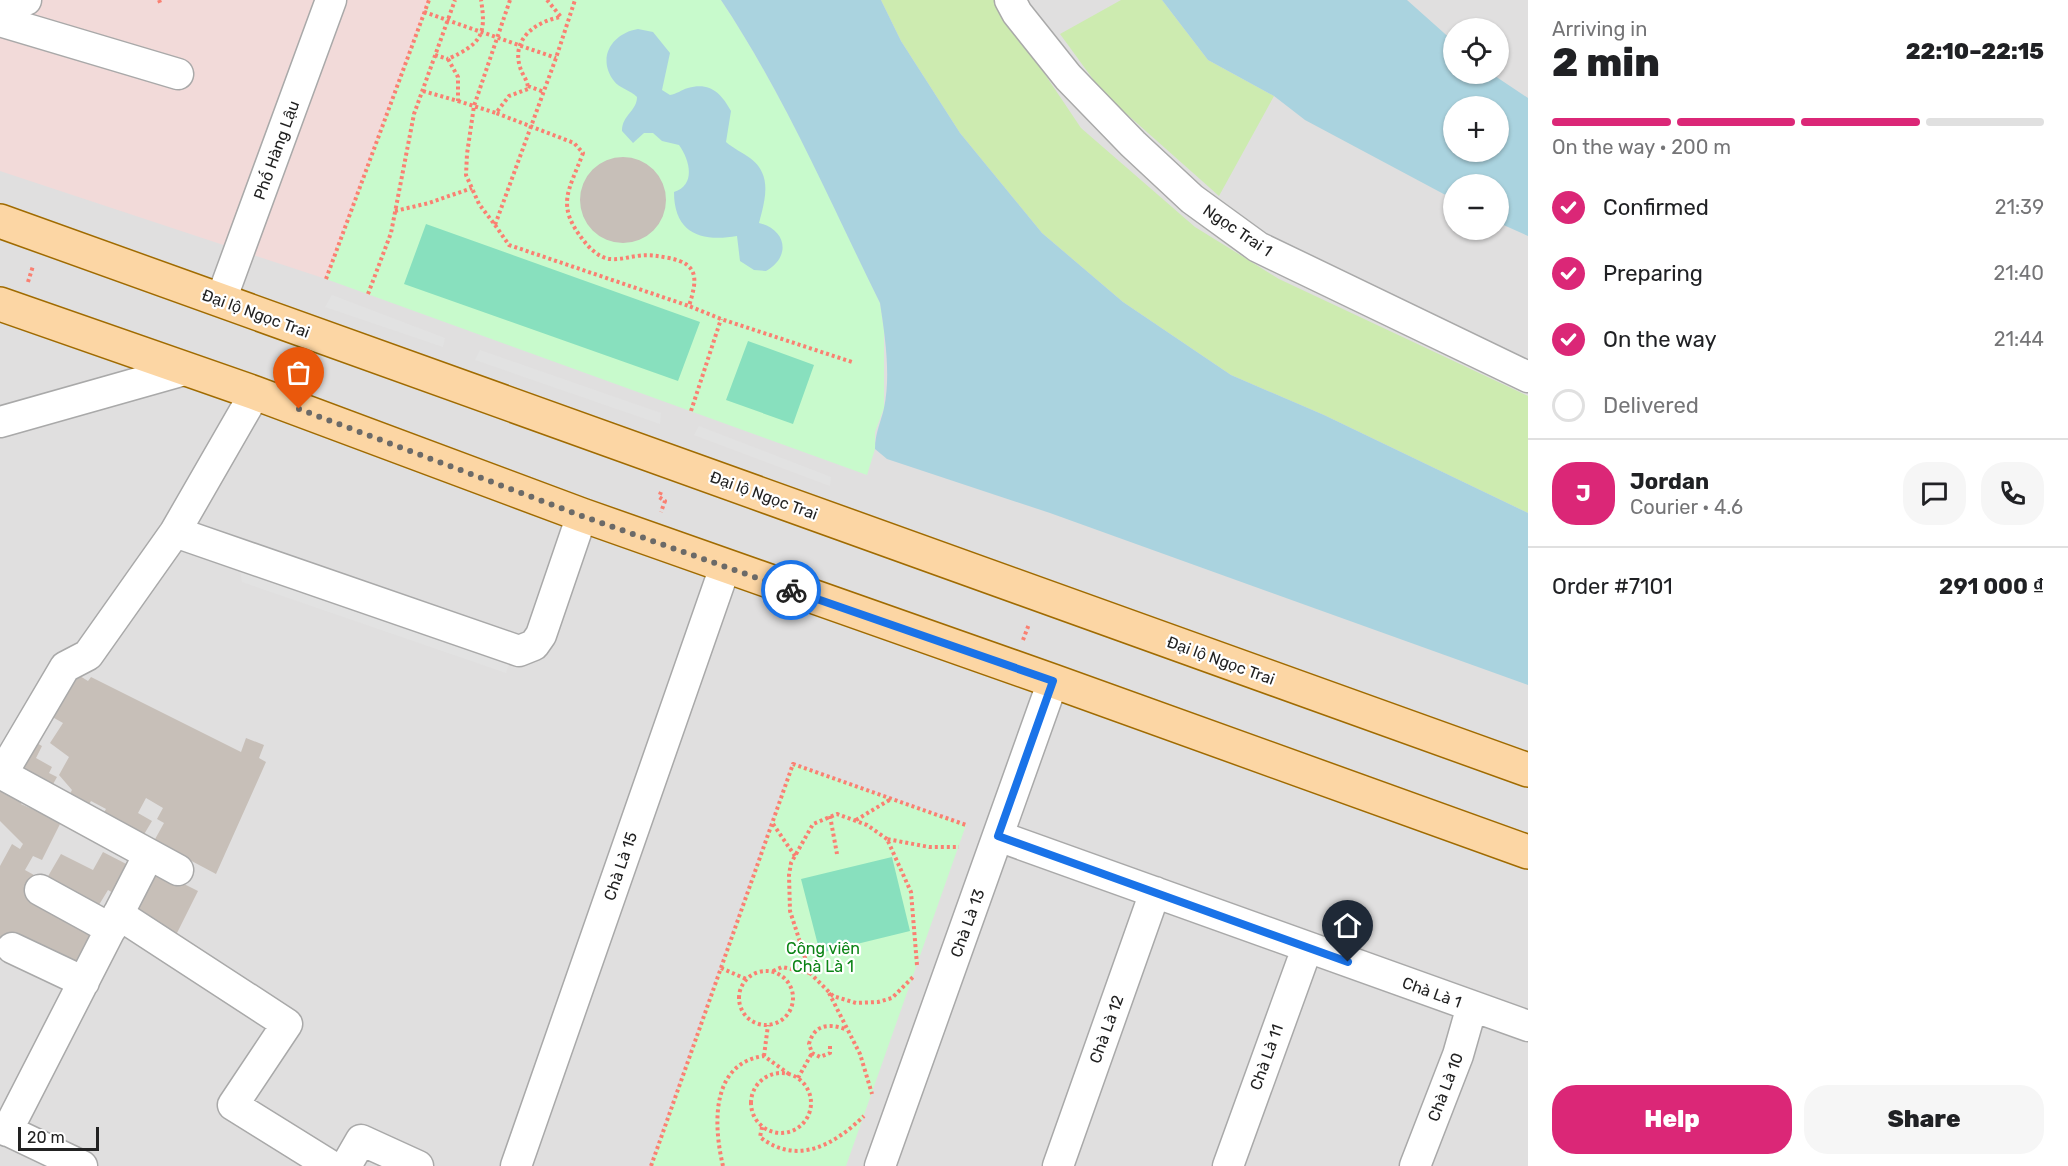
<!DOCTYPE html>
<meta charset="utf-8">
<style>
:root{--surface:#fff;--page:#f6f6f6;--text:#202124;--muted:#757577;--line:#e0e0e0;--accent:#db2777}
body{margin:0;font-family:Rubik,sans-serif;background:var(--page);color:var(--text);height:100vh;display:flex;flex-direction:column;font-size:22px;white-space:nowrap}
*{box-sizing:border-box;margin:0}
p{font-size:20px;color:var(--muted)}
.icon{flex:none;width:33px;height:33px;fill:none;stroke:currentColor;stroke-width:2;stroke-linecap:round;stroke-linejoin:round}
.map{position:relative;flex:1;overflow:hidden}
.drawer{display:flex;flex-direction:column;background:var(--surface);width:540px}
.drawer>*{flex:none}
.fabs{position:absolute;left:1443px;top:18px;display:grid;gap:12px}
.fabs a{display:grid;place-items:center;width:66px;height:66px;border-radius:50%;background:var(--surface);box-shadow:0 2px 4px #0004;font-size:30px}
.scale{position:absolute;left:18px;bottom:15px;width:81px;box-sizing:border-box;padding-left:6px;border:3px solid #222;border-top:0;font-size:16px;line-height:21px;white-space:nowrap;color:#222;-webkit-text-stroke:4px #fff;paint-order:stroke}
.pin{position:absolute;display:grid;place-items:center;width:51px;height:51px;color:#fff;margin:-62px -26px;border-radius:50% 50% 50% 0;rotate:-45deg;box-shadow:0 0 6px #0007}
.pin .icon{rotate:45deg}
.courier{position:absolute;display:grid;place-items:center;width:60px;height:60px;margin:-30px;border:4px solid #1a73e8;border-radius:50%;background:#fff;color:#222;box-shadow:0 2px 8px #0007}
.overview em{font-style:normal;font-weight:800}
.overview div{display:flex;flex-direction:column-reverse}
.overview{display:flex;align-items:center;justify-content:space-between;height:102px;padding:0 24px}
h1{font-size:39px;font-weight:800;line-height:45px}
.bar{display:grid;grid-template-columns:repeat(4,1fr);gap:9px 6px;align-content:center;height:72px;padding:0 24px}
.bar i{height:8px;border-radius:4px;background:var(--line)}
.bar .active{background:var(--accent)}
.bar p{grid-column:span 4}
.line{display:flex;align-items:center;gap:15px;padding:0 24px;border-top:2px solid var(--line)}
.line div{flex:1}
.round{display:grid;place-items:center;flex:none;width:63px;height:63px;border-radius:24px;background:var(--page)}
ol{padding:0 24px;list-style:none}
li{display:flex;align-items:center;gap:18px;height:66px}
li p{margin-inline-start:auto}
li .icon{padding:6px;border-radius:50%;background:var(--accent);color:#fff;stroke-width:4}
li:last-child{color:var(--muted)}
li i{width:33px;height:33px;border:3px solid var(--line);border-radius:50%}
.button{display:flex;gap:12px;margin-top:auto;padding:12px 24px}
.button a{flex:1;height:69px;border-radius:24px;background:var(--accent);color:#fff;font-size:24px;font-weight:800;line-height:69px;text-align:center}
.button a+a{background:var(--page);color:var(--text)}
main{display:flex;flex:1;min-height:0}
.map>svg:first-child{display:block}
</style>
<main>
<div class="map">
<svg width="1528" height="1166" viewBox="0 0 1528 1166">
<rect width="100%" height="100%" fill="#f2efe9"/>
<path fill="#e0dfdf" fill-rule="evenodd" d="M0,0H1528V1166H0ZM1454,28H1498V74H1454ZM1454,106H1498V152H1454ZM1454,184H1498V230H1454Z"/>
<path fill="#f2dad9" d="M0,0H429L326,279L0,171Z"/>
<path fill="#cdebb0" d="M881,0H995L1081,128L1195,227L1279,279L1528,396V513L1324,415L1231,375L1123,302L1042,233L960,133L901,41Z
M1121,0H1162L1208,60L1274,96L1219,196L1103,93L1060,34Z"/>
<path fill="#c8facc" d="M429,0H721C785,96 830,200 880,303L884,331V408L875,432V449L867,475L326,279Z
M793,764L966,825L846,1166H651Z"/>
<path fill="#88e0be" d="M426,224L700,322L678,381L404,284Z
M748,341L814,365L793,424L726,400Z
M892,857L910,931L820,953L801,879Z"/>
<path fill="#e2e2e2" d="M332,295L445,338L443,347L325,307Z
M480,350L661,413L660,424L475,360Z
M699,426L831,477L830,486L694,435Z
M239,564L511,657L506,673L242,582Z"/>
<path fill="#aad3df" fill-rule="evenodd" d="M721,0H881L901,41L960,133L1042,233L1123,302L1231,375L1324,415L1528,513V685L1050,513L887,459L875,449C875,433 881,422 884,408C891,375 885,336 880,303C829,200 785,96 721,0Z
M1162,0H1407L1453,41L1454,74H1492L1528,98V236L1499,223L1498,184H1454L1453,199L1305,120L1274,96L1208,60ZM1454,106H1498V152H1454Z
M638,29L653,32L670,53L662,90L670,95C677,94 681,90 688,88C710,82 721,93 731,111L726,142C734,149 742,152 750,158C773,175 765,200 759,223C787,230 791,257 766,271L754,270L740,261L737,236C702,242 674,234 674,192C696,185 690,160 679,145L662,141L653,133H644L633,143L622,131C622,115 637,111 637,97C630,90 619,88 614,81C596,57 613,33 638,29Z"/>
<path fill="#c7bfb8" d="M580 200a43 43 0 1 1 86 0a43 43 0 1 1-86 0Z
M65,667L88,681L91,677L241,752L246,738L264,745L259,758L266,762L216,874L154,841L164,823L157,819L163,808L146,798L138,813L152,821L140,841L100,819L106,809L91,801L84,813L65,803L72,790L59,775L69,757L50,743L63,723L40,710Z
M24,736L42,746L36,758L52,767L49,773L57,777L52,786L8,764Z
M0,783L25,795L21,804L61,822L42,860L33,856L25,870L34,875L30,884L40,890L61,854L93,870L103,852L136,869L115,894L108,890L91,918L111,929L84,976L0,952V866L12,844L20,849L23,844L0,821Z
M156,870L198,891L173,941L131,919Z"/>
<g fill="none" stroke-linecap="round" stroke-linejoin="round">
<g stroke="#a9a9a9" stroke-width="33">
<path id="minor" d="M1010,0L1017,13L1068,77L1133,144L1192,199L1258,247L1528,377
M0,12L26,0
M0,21L178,74
M221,300L331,0
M0,422L184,370
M175,532L519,651L534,645L541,635L582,515
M998,836L1528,1026
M178,870L2,774L65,667L88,655L175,532L255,393
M40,890L111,929
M118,914L287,1024L233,1105L331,1166
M12,948L84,982
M0,1127L82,1166
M7,1131L148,856
M346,1166L361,1140L418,1166
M516,1166L725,567
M880,1166L1053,681
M1058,1166L1155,892
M1228,1166L1307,948
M1415,1166L1458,1055L1472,1006"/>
</g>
<g stroke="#a06b00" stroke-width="36">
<path id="major" d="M0,221L1528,770
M0,304L255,393L582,515L1053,681L1528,852"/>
</g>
<path stroke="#fa8072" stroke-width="4" stroke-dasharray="3 3" stroke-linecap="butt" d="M159,0L161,5
M510,0L474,106L467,154L466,175L479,204L495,225L556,58L575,0
M547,0L561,17C537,21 511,38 520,67C522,75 528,80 528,89L509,96L496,113L574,143L583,153C569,191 555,205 584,241C590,249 600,258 610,259C620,260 628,257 637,256C649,254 658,256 669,258C700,264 697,280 689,306L721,319L852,362
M424,12L556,58
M435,55L448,59
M528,86L544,92
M423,91L458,101V77L448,59C480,44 487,36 481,0
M458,101L496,113
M395,211L429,203L472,188
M495,225L509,245L689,306
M326,279L429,0
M28,282L33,266
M368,294L391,233L414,114L455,0
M691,411L721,319
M661,492L659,497L665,501L661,512
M1023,640L1029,624
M830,816L837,854
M856,820L891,799
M773,824L795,856
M887,839L867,825L837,814L813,824L791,863L789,875L790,911L810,973L833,996L856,1003L878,1002L892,998L914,976
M917,965L911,892L887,839L929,847H959
M721,968L746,979
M773,971L782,967L810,973
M739 998a27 27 0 1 1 54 0a27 27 0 1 1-54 0Z
M829,993L860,1054L872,1094
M830,1046V1053L820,1057L812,1053L809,1044C814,1025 828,1023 845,1029
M764,1056L768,1025
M751 1103a30 30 0 1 1 60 0a30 30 0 1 1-60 0Z
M798,1078L812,1053
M762,1127L760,1137C797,1166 834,1145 864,1116
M651,1166L793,764L966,825
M723,1166C713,1124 711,1063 764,1056L789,1074"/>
<use href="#minor" stroke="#fff" stroke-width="30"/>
<use href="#major" stroke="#fcd6a4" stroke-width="33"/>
</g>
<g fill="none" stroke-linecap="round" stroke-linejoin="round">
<path stroke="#6b6a68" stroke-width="6" stroke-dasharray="0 10.8" d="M299,409L582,516L791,590"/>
<path stroke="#1a73e8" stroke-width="8" d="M791,590L1053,681L998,836L1348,962"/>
</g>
<g text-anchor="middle" stroke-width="4.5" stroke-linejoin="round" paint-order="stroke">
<g font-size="16" fill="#222" stroke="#fff">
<text transform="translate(276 150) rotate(-70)" y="6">Phố Hàng Lậu</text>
<text transform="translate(1238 230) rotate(34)" y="6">Ngọc Trai 1</text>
<text transform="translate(256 313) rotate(20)" y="6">Đại lộ Ngọc Trai</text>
<text transform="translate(764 495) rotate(20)" y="6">Đại lộ Ngọc Trai</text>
<text transform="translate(1221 660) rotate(20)" y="6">Đại lộ Ngọc Trai</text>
<text transform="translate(620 866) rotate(-71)" y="6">Chà Là 15</text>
<text transform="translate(967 923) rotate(-70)" y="6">Chà Là 13</text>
<text transform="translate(1432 992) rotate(20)" y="6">Chà Là 1</text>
<text transform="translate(1106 1029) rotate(-70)" y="6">Chà Là 12</text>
<text transform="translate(1266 1057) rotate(-70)" y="6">Chà Là 11</text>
<text transform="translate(1445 1087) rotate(-69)" y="6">Chà Là 10</text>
</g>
<g font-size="16" fill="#0c8416" stroke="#fff">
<text x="823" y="954">Công viên<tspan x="823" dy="18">Chà Là 1</tspan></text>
</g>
</g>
</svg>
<div class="fabs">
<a><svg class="icon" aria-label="locate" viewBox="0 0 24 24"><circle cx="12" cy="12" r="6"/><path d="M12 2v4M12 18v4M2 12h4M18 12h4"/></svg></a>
<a>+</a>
<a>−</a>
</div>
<div class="scale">20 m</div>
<div class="pin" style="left:299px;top:409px;background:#ea580c"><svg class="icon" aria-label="bag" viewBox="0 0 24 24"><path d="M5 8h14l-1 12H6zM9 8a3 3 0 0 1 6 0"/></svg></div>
<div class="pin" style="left:1348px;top:962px;background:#1f2937"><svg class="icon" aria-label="home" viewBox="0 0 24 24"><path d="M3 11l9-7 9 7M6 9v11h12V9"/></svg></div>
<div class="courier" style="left:791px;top:590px"><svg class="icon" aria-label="bike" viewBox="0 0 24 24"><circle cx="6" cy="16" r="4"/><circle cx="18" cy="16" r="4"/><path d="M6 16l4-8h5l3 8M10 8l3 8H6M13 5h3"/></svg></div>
</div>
<section class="drawer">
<div class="overview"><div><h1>2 min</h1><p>Arriving in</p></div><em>22:10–22:15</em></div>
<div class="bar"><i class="active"></i><i class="active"></i><i class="active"></i><i></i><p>On the way · 200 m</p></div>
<ol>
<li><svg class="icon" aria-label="check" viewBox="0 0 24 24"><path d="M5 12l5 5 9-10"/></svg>Confirmed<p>21:39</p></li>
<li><svg class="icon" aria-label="check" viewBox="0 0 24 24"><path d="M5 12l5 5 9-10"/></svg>Preparing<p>21:40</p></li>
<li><svg class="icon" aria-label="check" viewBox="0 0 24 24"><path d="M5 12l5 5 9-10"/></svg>On the way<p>21:44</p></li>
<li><i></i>Delivered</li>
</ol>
<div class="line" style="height:108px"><b class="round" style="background:var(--accent);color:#fff">J</b><div><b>Jordan</b><p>Courier · 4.6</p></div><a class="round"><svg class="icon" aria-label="chat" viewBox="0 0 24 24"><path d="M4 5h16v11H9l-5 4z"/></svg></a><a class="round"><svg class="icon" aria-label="phone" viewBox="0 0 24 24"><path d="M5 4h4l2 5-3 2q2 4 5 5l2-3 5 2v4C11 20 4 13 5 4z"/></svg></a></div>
<div class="line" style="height:78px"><div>Order #7101</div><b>291 000 ₫</b></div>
<div class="button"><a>Help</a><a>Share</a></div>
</section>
</main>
